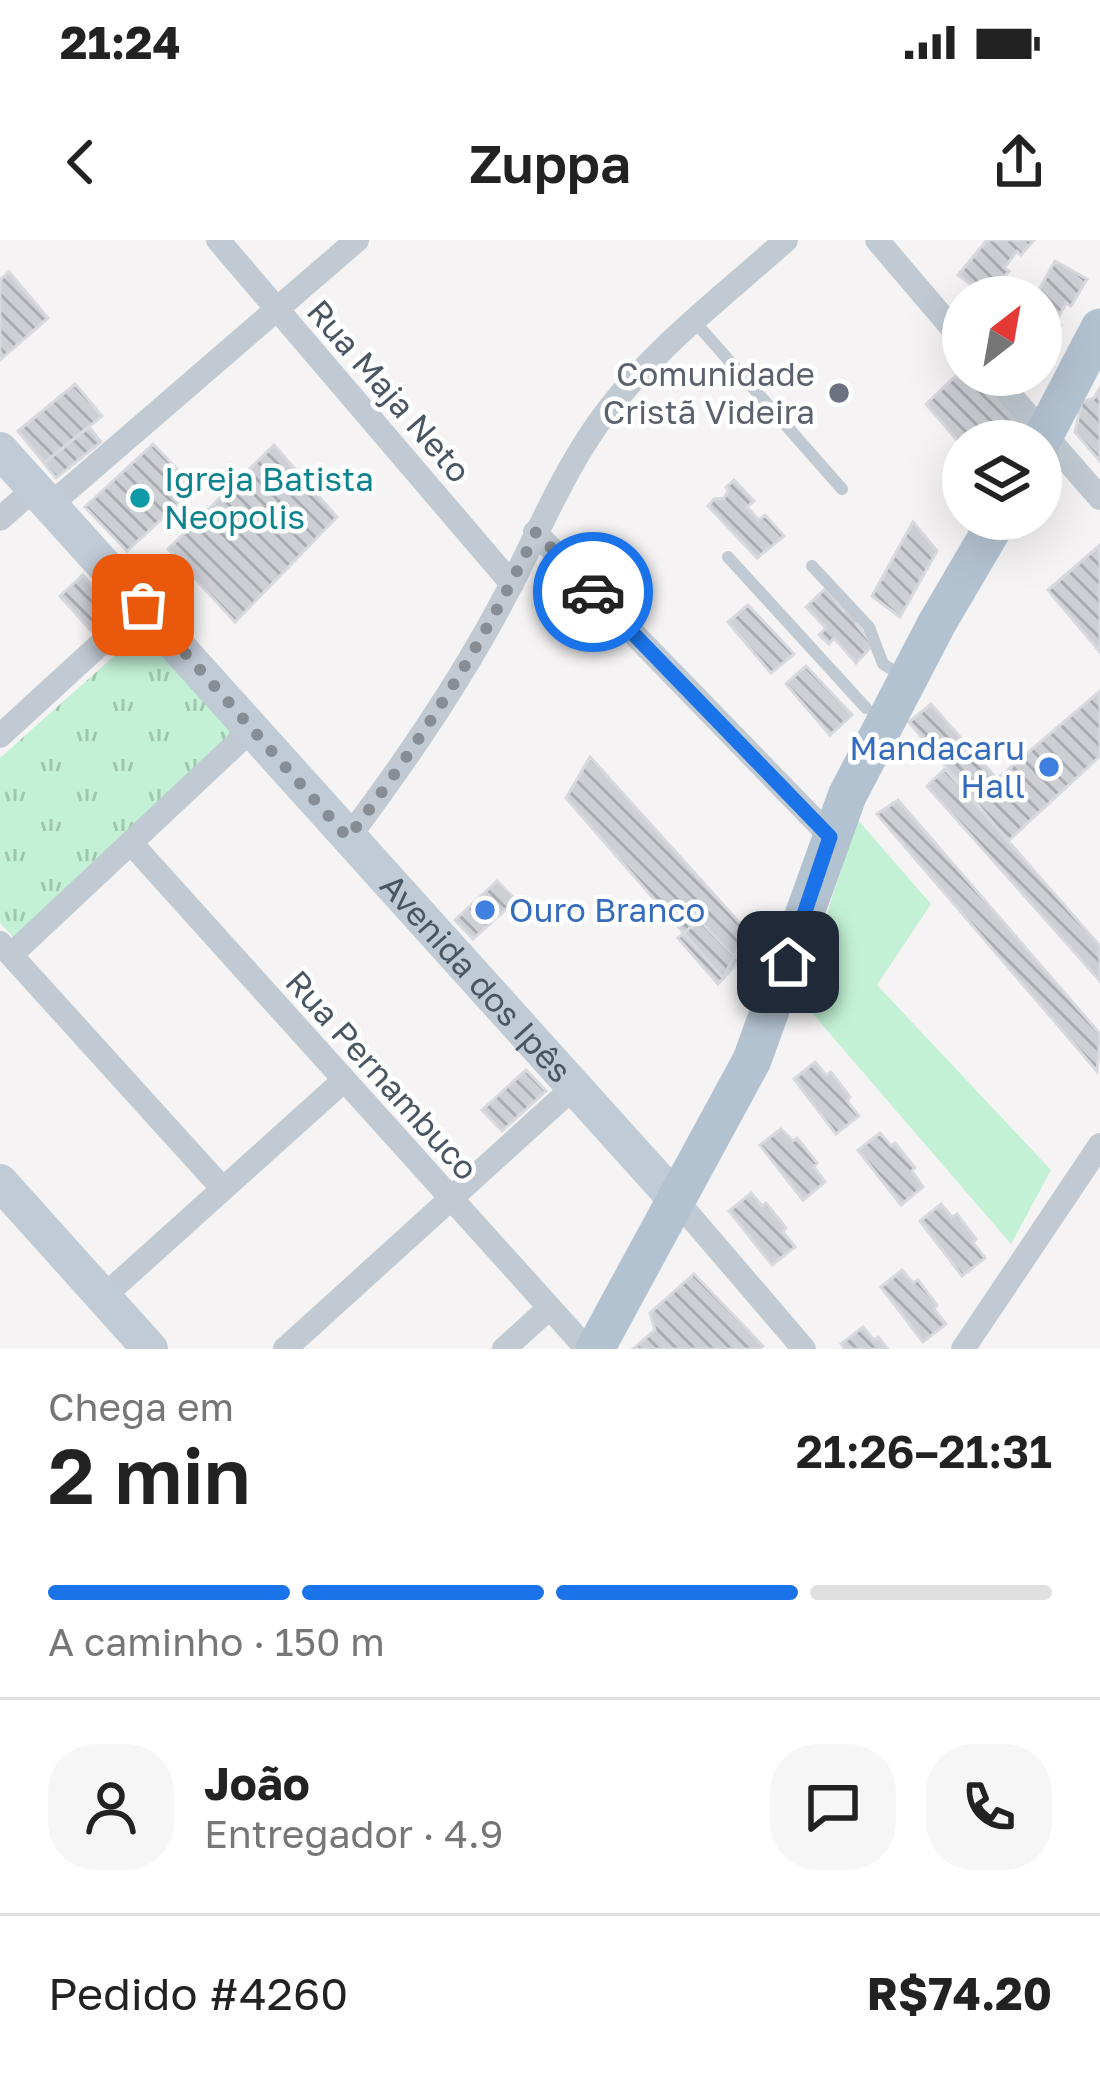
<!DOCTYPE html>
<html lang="pt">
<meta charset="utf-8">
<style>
:root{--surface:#fff;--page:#f6f6f6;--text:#222;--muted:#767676;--line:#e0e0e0;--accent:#1a73e8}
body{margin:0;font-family:"Golos Text",sans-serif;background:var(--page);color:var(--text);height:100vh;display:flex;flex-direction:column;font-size:45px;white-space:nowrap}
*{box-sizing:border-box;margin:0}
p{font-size:39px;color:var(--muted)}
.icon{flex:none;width:66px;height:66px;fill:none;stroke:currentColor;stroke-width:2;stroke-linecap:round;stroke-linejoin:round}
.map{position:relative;height:1109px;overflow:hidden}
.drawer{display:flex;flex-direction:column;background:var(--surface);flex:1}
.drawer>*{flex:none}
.needle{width:78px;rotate:31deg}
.tools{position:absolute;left:942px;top:36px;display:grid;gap:24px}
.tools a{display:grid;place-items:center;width:120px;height:120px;border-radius:50%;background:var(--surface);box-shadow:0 12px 48px #0002;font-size:60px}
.pin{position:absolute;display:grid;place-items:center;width:102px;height:102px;color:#fff;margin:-51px;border-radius:24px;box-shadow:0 6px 18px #0006}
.courier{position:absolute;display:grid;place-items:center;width:120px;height:120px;margin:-60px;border:9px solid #1a73e8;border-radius:50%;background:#fff;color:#222;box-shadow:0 3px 15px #0007}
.headline em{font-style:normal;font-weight:600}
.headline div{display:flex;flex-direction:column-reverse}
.headline{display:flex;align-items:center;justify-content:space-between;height:204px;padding:0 48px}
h1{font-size:78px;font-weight:600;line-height:90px}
.bar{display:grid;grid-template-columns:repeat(4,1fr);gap:18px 12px;align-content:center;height:144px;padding:0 48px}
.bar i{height:15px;border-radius:9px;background:var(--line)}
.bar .on{background:var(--accent)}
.bar p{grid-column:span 4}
.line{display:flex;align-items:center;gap:30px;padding:0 48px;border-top:3px solid var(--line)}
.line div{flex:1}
.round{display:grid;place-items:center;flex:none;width:126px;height:126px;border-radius:48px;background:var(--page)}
.status{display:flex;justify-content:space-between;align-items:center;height:84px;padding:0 60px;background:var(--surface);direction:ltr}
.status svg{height:33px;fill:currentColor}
header{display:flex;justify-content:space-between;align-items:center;height:156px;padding:0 48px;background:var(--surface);font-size:54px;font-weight:600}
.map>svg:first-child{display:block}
</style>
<div class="status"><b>21:24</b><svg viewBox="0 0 49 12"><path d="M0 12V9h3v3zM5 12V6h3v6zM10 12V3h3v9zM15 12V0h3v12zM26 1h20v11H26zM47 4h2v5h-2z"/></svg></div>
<header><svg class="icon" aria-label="back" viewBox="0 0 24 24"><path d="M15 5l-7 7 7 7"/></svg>Zuppa<svg class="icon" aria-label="share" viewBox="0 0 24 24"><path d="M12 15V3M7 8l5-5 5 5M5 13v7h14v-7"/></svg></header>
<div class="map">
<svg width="1100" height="1109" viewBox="0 0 1100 1109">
<defs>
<pattern id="park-tufts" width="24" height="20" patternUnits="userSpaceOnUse" patternTransform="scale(3)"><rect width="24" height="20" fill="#c3f1d5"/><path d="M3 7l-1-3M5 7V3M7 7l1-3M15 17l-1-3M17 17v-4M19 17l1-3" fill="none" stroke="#a0c6b0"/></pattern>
<pattern id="building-back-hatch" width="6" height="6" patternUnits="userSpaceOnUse" patternTransform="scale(3)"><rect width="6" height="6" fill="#cdcfd5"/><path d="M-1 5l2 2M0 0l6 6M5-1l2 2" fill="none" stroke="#a8abb0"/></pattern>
</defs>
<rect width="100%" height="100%" fill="#f5f3f3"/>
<path fill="#c3f1d5" d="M857,579L931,664L877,745L1051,930L1011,1004L800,759Z"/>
<path fill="url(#park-tufts)" d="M141,392L238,498L14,698L0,683V518Z"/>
<path fill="url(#building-back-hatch)" stroke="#d7d9de" stroke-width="3" d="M987,0H1034L1021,15L1017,11L1004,28L1009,31L986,56L958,35Z
M1055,21L1087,39L1071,66L1066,63L1056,82L1061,85L1044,114L1041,112V57H1035Z
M9,32L48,78L0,120V40Z
M963,129V135H980L1029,191L1023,201H963V207L926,164Z
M75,144L102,176L44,223L18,191Z
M1100,148V221L1075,192L1082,162L1094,158Z
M89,187L101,202L56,238L44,223Z
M153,204L195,248L127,311L85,267Z
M274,205L337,277L235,382L168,309Z
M734,240L754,261L747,267L759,280L765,275L784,296L757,318L708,266L714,259L724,258L728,251L726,247Z
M913,282L937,311L900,377L872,356Z
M1100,305V412L1048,350Z
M83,335L114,371L91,391L60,356Z
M826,348L844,371L850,368L857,377L856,384L873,405L856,423L834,398L829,404L819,395L826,388L806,367Z
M748,365L794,414L771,433L728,382Z
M806,426L852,475L830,495L786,444Z
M1100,451V516L1008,601L909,482L931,464L997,539Z
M590,517L747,691L723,738L566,558Z
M945,529L1100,706V741L927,546Z
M898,560L1100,794L1097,831L877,574Z
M497,641L516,660L473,699L455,680Z
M699,680L739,721L718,744L678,698Z
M815,822L826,835L831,832L850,857L847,861L859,876L836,894L794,839Z
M526,830L546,851L502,891L482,870Z
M781,889L793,901L797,898L817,923L814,927L825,942L803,960L760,905Z
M880,893L891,906L895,903L915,928L912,931L923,947L901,965L858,910Z
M751,953L762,966L766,963L786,988L783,992L795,1007L772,1025L729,971Z
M941,964L952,977L957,974L976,999L973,1003L985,1018L962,1036L920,981Z
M902,1030L913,1043L918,1040L937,1065L934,1069L946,1084L923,1102L881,1047Z
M694,1034L763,1106L760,1109H633L655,1090L650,1073Z
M863,1087L874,1100L878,1097L888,1109H845L841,1104Z"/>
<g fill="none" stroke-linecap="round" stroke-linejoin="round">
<path stroke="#c1cad2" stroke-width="12" d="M695,82L842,249
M728,317L866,468
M812,326L869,387L883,424L904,437"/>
<path stroke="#c1cad2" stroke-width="24" d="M218,0L512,344
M877,0L963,101
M993,135L1100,258
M50,265L357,0
M0,279L35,248
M535,292L831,597
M0,496L143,365
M348,598C409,517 465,435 511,345C542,285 567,223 608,170C658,105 726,54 786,0
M131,603L587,1109
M0,703L223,949
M11,715L252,489
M678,962L804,1109
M103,1057L342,842
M285,1109L575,846
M504,1109L548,1069
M963,1109L1100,905"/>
<g stroke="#c1cbd6" stroke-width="36">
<path id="s1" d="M0,210L678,962"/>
<path d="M0,942L150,1109"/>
</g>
<path stroke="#b3c2d1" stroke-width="39" d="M1041,201L1100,88
M595,1109L752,820L847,556L937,383L998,279"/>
</g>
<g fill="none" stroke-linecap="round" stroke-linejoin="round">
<path stroke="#868d94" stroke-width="12" stroke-dasharray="0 21.6" d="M143,365L348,598C421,501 484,403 536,292L593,352"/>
<path stroke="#1a73e8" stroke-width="15" d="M593,352L830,597L788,722"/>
</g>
<circle fill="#6b7280" stroke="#fff" stroke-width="4.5" cx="839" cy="153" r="12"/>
<circle fill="#0f9aa8" stroke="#fff" stroke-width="4.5" cx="140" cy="258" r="12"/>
<g fill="#3f7fe0" stroke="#fff" stroke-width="4.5">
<circle cx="1049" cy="527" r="12"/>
<circle cx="485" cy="670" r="12"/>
</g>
<g text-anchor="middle" stroke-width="9" stroke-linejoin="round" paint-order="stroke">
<g font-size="33" fill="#5b616d" stroke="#fff" text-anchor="end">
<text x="815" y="146">Comunidade<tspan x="815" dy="38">Cristã Videira</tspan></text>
</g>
<g font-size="33" fill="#4a5661" stroke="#fff">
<text transform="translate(389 151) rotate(49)" y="12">Rua Maja Neto</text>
<text dy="12" stroke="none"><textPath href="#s1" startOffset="711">Avenida dos Ipês</textPath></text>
<text transform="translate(382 835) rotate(48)" y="12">Rua Pernambuco</text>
</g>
<g font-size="33" fill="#0d838f" stroke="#fff" text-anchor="start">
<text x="164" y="251">Igreja Batista<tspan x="164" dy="38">Neopolis</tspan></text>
</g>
<g font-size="33" fill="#366cbe" stroke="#fff" text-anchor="end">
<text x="1025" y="520">Mandacaru<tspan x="1025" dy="38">Hall</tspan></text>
<text x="509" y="682" text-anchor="start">Ouro Branco</text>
</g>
</g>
</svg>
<div class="tools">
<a><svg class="needle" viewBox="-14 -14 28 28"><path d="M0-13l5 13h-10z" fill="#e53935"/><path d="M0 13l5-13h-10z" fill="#767676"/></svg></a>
<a><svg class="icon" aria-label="layers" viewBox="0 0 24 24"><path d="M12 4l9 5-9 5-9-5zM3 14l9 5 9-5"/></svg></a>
</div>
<div class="pin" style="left:143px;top:365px;background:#ea580c"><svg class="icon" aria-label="bag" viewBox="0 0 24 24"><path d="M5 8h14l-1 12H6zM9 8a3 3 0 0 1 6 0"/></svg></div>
<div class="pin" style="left:788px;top:722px;background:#1f2937"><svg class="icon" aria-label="home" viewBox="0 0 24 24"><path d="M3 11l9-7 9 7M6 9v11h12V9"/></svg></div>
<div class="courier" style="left:593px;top:352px"><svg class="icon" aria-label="car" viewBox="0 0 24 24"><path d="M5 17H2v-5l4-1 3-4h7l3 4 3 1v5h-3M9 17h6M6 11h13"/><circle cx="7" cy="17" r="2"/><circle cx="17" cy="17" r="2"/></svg></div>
</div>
<section class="drawer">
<div class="headline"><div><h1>2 min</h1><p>Chega em</p></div><em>21:26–21:31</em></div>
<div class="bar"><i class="on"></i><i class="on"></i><i class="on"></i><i></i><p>A caminho · 150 m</p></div>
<div class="line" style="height:216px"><a class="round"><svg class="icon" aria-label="person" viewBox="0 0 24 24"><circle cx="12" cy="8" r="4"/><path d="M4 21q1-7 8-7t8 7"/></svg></a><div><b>João</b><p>Entregador · 4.9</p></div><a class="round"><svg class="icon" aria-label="chat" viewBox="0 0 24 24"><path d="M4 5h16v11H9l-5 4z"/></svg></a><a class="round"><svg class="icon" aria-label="phone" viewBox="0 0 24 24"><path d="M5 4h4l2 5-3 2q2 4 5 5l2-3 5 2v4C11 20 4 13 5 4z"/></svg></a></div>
<div class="line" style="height:156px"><div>Pedido #4260</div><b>R$74.20</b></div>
</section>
